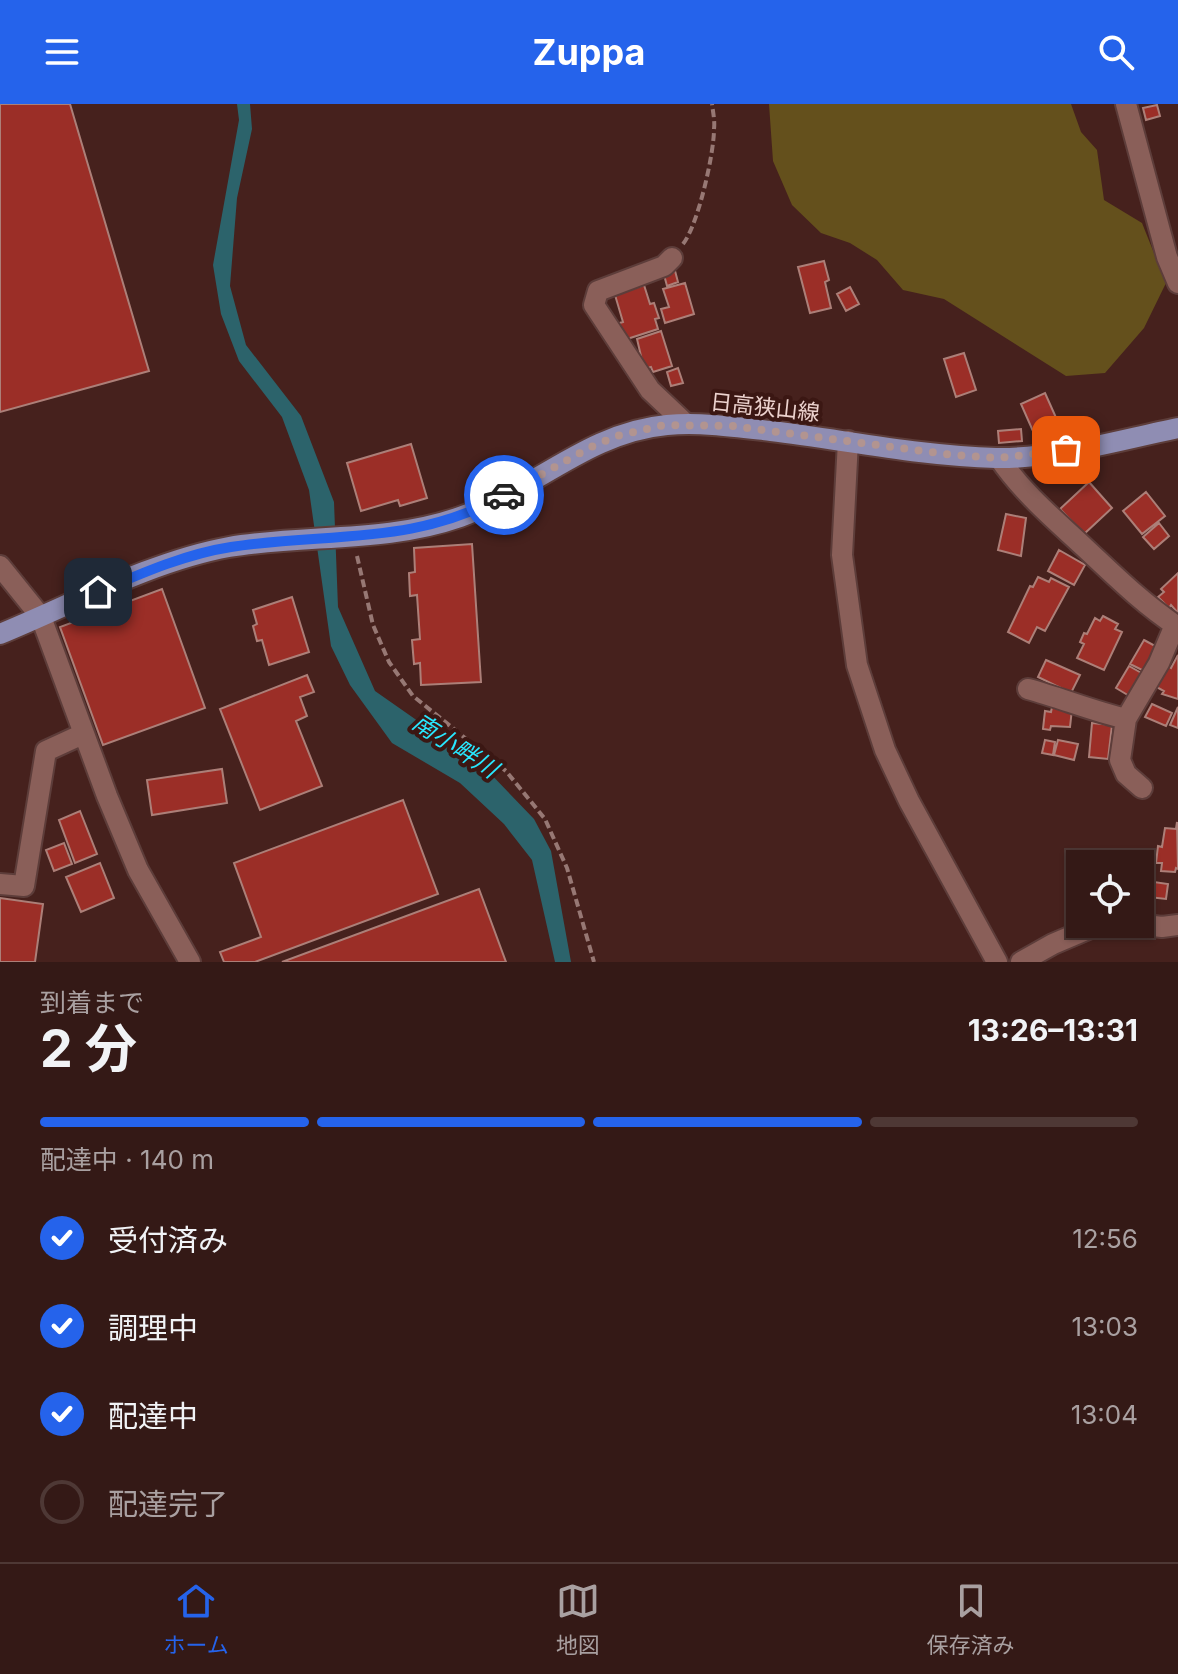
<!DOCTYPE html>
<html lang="ja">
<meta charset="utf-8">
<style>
:root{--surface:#341916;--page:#3c221f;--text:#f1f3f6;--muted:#a9a0a1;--line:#4e3835;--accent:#2563eb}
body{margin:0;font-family:Inter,"Noto Sans JP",sans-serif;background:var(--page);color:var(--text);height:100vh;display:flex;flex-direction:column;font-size:30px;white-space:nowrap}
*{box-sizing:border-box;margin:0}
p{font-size:26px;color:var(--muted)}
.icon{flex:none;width:44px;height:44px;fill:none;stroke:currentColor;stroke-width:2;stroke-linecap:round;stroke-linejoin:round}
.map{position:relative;height:858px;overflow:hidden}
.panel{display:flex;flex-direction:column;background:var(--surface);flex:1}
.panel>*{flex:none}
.buttons{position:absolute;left:1066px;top:746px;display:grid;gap:16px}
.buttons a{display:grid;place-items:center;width:88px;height:88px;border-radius:0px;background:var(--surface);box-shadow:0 2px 6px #0004,0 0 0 2px var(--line);font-size:40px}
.pin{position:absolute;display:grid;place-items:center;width:68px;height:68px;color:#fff;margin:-34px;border-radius:16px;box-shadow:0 4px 12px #0006}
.courier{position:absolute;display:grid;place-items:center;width:80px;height:80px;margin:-40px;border:6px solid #2563eb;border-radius:50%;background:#fff;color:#222;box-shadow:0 2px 10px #0007}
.head em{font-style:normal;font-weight:700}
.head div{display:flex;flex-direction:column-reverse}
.head{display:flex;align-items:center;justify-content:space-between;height:136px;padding:0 40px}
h1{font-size:52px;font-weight:700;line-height:60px}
.bar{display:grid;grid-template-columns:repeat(4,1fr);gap:12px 8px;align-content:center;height:96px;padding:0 40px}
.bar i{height:10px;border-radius:6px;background:var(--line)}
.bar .active{background:var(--accent)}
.bar p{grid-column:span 4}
ol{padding:0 40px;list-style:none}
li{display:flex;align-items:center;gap:24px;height:88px}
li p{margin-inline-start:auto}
li .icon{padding:8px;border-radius:50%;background:var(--accent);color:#fff;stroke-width:4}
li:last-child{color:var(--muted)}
li i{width:44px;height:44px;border:4px solid var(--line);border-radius:50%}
header{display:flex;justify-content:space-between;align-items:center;height:104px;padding:0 40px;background:var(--accent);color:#fff;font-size:36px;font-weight:700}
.tab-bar{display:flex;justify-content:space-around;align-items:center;height:112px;border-top:2px solid var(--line);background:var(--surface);font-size:22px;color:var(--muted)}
.tab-bar a{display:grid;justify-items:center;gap:4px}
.tab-bar .active{color:var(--accent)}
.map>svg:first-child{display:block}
</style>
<header><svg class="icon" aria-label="menu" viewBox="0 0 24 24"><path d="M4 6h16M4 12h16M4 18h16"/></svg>Zuppa<svg class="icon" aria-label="search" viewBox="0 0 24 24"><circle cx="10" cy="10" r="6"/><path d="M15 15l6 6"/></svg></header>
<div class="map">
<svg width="1178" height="858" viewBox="0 0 1178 858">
<rect width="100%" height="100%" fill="#46211d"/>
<path fill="#64501c" d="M769,0H1071L1081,28L1097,46L1104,96L1142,119L1166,179L1144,224L1105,269L1066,272L944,195L903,186L877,156L850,139L821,129L792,101L773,57Z"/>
<path fill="#2c636b" d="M237,0H250L252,25L237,94L230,182L246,241L301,312L334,398L338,503L375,587L485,664L534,715L551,747L571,858H555L532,756L504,720L460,679L392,639L350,581L331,542L309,386L282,313L239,257L221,210L213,161L239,16Z"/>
<path fill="#9b2e27" stroke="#ac7f78" stroke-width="2" d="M0,0H70L149,267L0,308Z
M1157,1L1160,12L1146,16L1143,4Z
M824,157L829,176L825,178L831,204L810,209L798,163Z
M674,163L678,178L667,182L663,167Z
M685,179L694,210L665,219L661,205L669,203L663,185Z
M644,181L650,200L654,199L659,214L655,215L658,225L624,236L616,220L623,218L615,191Z
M850,183L859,200L846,207L837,190Z
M661,227L672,262L653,268L651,263L644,265L637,235Z
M964,249L976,286L956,293L944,255Z
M678,264L683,279L671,282L667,268Z
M1045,289L1062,327L1051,332L1049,328L1036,334L1021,300Z
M1021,325L1022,337L999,339L998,327Z
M411,340L427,394L400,402L398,396L361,407L347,359Z
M1089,378L1112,404L1084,430L1060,405Z
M1146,388L1165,412L1142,430L1123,407Z
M1006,410L1026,414L1021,452L998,446Z
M1159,419L1169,432L1154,445L1143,433Z
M472,440L481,578L421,581L420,559L414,560L412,536L420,535L417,491L410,492L409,469L415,468L414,444Z
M1059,446L1085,461L1074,481L1048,467Z
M1178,469V509L1171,501L1169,504L1158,493L1164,488L1161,485Z
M1038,473L1049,478L1051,474L1069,483L1045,527L1037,523L1029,539L1008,528L1030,482L1033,483Z
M162,485L205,604L103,641L60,523Z
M292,493L309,548L269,561L262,536L257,537L253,522L257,520L253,506Z
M1103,512L1118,520L1115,525L1122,528L1104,566L1077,554L1084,540L1080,538L1084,529L1087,530L1095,514L1100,517Z
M1144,536L1157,543L1146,568L1130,560Z
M1178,551V595L1162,590L1164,587L1153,581L1165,560L1171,564Z
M1046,556L1080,571L1071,589L1038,573Z
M1129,562L1145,571L1131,593L1116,584Z
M307,571L314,588L300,593L307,612L296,617L322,682L260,706L220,605Z
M1152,600L1172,609L1166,622L1145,613Z
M1052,603L1072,605L1070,623L1051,622L1050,626L1043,625L1045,607L1051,608Z
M1178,603V624L1170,621Z
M1092,619L1112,621L1108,655L1089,653Z
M1045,636L1055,638L1053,651L1042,649Z
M1058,636L1078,640L1074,656L1054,651Z
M222,665L227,699L152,711L147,676Z
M403,696L438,790L255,858H224L220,848L261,833L234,759Z
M80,707L97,750L75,759L59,716Z
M1177,718L1178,765L1176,764L1175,768L1161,767L1162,759H1156L1158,742L1162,743L1165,724L1176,725Z
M64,739L72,760L54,767L46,746Z
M100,759L114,794L81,808L66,773Z
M1140,776L1168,780L1166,795L1140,792Z
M479,785L506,858H282Z
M0,794L43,800L35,858H0Z"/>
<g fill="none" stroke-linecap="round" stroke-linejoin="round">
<g stroke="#5d3d3a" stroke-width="24">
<path id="minor" d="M1126,0L1167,153L1178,179
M672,154L664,162L598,187L594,201L650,286L686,320
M848,337L842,451L857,561L885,646L909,697L997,858
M999,354C1022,388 1054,415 1084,443C1114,471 1143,500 1178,523
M0,462L41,513L107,692L138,766L190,858
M1028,585C1061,594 1092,607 1126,615
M1142,684L1126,670L1120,656L1126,615L1159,559L1175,521
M0,780L24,782L46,647L83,630
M1137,820L1162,823L1178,821
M1021,858L1053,840L1100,820"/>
</g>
<g stroke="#5d3d3a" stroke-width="24">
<path id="major" d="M0,530C73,500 152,457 229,443C306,430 386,439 460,413C532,387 588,328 667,321C701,318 736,323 771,327C845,336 921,352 996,354C1056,355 1119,336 1178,324"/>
</g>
<path stroke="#977874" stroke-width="4" stroke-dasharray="8 4" stroke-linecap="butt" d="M683,140C698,121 714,50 714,25C715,17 713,8 712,0
M357,452L373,521L389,558L413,592L506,667L545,715L567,764L594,858"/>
<use href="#minor" stroke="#8a5f59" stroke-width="20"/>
<use href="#major" stroke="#8f8db3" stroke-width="20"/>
</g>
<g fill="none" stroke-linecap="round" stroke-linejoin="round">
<path stroke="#b29490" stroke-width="8" stroke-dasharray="0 14.4" d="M504,391L591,343L617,332L664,321L732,322L953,351L999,354L1066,346"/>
<path stroke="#2563eb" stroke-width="10" d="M98,488C140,470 185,450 231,443C327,428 415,442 504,391"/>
</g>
<g text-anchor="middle" stroke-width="8" stroke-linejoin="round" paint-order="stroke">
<g font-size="22" fill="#ecd2ce" stroke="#3b1713">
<text transform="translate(765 303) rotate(6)" y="8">日高狭山線</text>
</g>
<g font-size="24" font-style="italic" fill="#28e7fe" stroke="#3b1713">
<text transform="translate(455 642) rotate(33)" y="8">南小畔川</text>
</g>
</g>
</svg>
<div class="buttons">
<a><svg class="icon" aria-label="locate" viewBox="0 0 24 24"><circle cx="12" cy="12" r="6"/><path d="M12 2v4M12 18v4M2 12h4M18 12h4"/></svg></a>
</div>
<div class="pin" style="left:1066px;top:346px;background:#ea580c"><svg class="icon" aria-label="bag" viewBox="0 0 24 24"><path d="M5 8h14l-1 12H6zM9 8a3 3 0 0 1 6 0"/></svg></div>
<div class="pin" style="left:98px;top:488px;background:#1f2937"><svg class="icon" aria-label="home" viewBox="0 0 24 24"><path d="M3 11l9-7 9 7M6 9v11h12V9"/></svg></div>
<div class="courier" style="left:504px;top:391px"><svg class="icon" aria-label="car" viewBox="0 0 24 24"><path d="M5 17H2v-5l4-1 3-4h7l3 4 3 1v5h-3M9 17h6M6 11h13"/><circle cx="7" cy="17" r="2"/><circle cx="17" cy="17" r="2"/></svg></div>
</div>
<section class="panel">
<div class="head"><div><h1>2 分</h1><p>到着まで</p></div><em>13:26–13:31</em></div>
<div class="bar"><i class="active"></i><i class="active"></i><i class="active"></i><i></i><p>配達中 · 140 m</p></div>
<ol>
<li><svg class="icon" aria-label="check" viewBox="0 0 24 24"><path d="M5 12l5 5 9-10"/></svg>受付済み<p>12:56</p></li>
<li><svg class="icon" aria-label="check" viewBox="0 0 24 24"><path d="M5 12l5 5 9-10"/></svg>調理中<p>13:03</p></li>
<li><svg class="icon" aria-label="check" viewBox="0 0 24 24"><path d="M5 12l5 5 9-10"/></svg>配達中<p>13:04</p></li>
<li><i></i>配達完了</li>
</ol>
</section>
<nav class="tab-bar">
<a class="active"><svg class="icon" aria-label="home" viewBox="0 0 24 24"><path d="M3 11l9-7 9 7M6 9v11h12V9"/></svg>ホーム</a>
<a><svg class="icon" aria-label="map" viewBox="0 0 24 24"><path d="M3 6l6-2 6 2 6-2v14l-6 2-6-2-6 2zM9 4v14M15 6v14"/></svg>地図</a>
<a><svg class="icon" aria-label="saved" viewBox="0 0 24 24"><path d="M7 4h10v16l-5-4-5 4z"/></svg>保存済み</a>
</nav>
